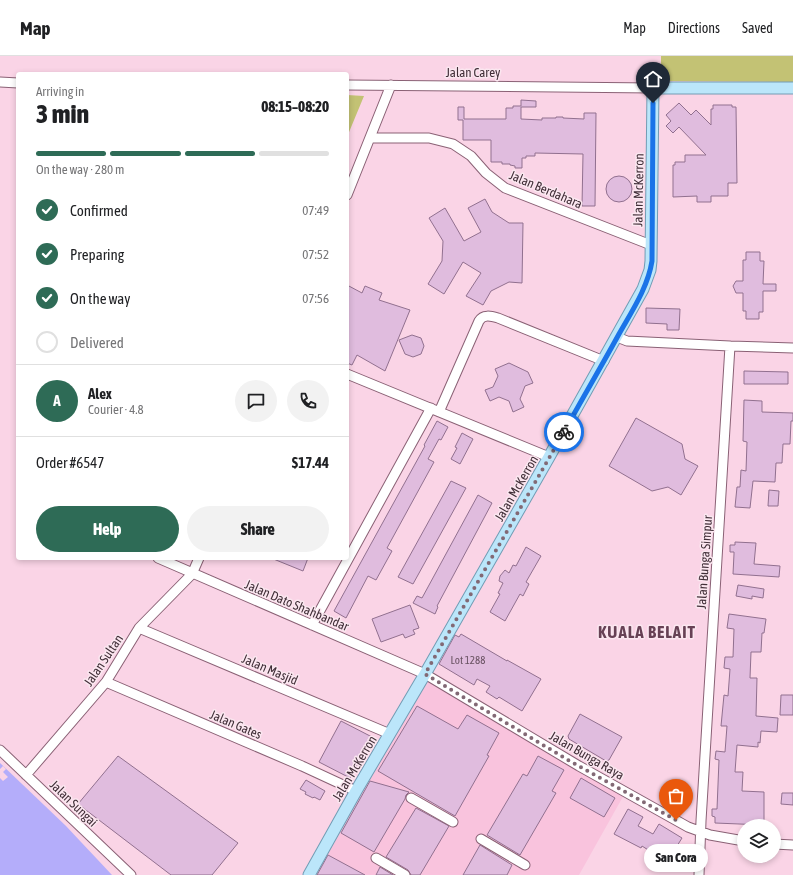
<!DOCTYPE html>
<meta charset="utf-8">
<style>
:root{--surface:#fff;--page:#f2f2f2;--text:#202124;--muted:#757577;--line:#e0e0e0;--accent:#2e6b56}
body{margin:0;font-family:"Asap Condensed",sans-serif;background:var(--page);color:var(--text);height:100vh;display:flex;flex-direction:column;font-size:15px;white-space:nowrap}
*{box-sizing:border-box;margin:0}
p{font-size:13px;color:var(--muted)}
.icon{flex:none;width:22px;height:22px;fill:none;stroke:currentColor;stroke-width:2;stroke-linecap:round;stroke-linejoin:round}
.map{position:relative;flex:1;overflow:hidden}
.drawer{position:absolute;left:16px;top:16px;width:333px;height:488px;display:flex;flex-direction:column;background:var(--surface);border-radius:4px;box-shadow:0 2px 6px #0003}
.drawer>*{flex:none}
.fabs{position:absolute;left:737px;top:763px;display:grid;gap:8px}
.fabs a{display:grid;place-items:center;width:44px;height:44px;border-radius:50%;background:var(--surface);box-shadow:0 2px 6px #0003;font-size:20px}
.pin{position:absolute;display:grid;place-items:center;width:34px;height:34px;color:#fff;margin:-41px -17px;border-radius:50% 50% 50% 0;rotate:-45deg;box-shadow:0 0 4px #0007}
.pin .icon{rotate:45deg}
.courier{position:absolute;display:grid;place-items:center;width:40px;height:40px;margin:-20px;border:3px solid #1a73e8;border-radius:50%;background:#fff;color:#222;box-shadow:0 1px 5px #0007}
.bubble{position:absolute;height:28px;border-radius:14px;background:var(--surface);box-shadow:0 2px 6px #0003;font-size:13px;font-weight:800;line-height:28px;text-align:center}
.overview em{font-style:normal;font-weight:800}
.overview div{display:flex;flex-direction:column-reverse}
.overview{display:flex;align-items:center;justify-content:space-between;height:68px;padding:0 20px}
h1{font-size:26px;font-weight:800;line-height:30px}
.bar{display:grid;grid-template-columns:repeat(4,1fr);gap:6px 4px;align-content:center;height:48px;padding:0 20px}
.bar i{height:5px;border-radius:3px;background:var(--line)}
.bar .on{background:var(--accent)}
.bar p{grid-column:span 4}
.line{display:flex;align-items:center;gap:10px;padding:0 20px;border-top:1px solid var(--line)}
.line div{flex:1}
.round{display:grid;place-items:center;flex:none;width:42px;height:42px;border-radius:21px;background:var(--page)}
ol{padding:0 20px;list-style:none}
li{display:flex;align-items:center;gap:12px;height:44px}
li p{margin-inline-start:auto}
li .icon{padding:4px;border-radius:50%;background:var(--accent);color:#fff;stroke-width:4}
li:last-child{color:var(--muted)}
li i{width:22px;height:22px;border:2px solid var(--line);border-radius:50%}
.button{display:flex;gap:8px;margin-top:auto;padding:8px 20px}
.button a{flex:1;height:46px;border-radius:24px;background:var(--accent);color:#fff;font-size:16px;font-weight:800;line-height:46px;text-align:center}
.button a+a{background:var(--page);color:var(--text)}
header{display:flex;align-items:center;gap:24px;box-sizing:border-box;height:56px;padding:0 20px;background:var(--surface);border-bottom:1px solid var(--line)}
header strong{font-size:19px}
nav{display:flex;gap:22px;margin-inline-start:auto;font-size:14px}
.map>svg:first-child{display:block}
</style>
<header>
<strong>Map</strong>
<nav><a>Map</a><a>Directions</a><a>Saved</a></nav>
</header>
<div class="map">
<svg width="793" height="819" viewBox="0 0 793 819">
<rect width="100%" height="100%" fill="#fad4e6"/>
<path fill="#f9c3dd" d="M425,618L625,737L579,819H309Z"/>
<path fill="#c3c274" d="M661,0H793V26L661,25Z
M347,39L364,40L347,81Z"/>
<path fill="#b4adfa" d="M0,707L66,770L112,819H0Z"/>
<path fill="#fad4e6" d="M3,710L6,713L3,716L8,721L3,725L0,722V713Z"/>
<path fill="#e0bcde" stroke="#91708f" d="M521,44L536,45V51H521V63L542,64V62H556V61H563V62L584,63V57H596L595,150H582L583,98L535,97V100H526V102H522V112H515V110L510,109V108H502V106H491V84H463V64H458V51H464V63H506V52H513V50H521Z
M679,47L691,59L696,54L711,69V53H713V49H732V51H736L737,127H728V140H711V146H697V140L673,141V109H675V106H685V99H706L679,71L673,77L666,70L671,65L666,59Z
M606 133a13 13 0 1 1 26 0a13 13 0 1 1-26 0Z
M485,143L492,156L509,167H523L522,227L509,226L491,235L483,249L466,240L481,217L463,206L444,238L428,228L442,205L443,185L429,162L445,152L464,185L481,176L468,152Z
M746,196H760V205H764L763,228H776V235H763V256H759V263H746V255H743V237H736L733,230L736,225H743V204H746Z
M347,229L362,237L365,230L382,237L379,244L410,254L385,315L357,299L352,309L347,307Z
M646,252L680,253L679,274H667V268L646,267Z
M412,279L421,282L424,290L421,298L413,301L405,298L399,284Z
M509,307L528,316L533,327L525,330L520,343L524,351L513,356L509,345L499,341L490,345L485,334L493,331L498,320L495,313Z
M744,315L788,316V328H744Z
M744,344L762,345V356L793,357V365H791L790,388H783L782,407H776L775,426L753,425L750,452L735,451L737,431H740L741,414L746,415L747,386L743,385Z
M636,362L682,388L685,403L698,410L681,439L668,431L652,435L609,410Z
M437,365L448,371L441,384L439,383L428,403L434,406L387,492L392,495L376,524L368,520L346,562L334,555L425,390L424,389Z
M462,377L473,383L460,408L451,403L457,392L455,391Z
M451,425L466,432L413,528L398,521Z
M769,434L779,435L778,450H768Z
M478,439L492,447L437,550L438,551L435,558L413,547L417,540L422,542Z
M735,486L756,487L754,508L780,510L779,521L733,518L734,498V496H730V489H735Z
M526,491L541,500L526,526L529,528L523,540L520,538L505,565L490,556L500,538L498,537L503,527L499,525L500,520L505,514L509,517L513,509L516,510Z
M271,502H308L303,515Z
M738,529L764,533L763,542L752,540V543L736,540Z
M410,549L419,572L413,574L415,578L405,582L403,578L381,586L372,563Z
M729,558L766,563L764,577H762L761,596H751L750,622H757L756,660L778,662L777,676L761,675L760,687L758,686V691L737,689L735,716H743L742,735L764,736V769L715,767V761L712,760V753H717L719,704L715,703L716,695L725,696L727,670H721L724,639L728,640L730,613L724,612L725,601H733L734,573L727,572Z
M461,578L507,605V604L541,623L522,655L499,641L497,643L486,636L490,630L477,623L474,629L439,608L455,579L459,581Z
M781,639H793V659H780Z
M417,650L458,673L467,659L499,677L487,699L489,700L455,760L378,715Z
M580,658L622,681L609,704L606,705L569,683L568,680Z
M341,665L372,681L350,722L319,706Z
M118,700L238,787L212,819H171L78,748Z
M538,700L564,714L552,735L556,737L520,799L487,779L523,718L527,720Z
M581,722L615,742L604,761L570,742Z
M306,724L325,735L320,744L314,741L313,742L305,738L306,736L300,733Z
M370,725L409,736L406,739L405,743L374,796L341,777Z
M782,737H793V749L781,748Z
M416,752L449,770L420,819H411L408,814L386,801Z
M628,753L643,761L638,770L653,778L659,768L682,782L667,806L642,790L641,792L614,778Z
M480,789L512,809L507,819H463Z
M328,799L365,819H317Z
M380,811L393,819H376Z"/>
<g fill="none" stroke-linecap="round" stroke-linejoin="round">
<g stroke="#8a6175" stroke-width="11">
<path id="minor" d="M0,26L18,27
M347,29L653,32
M370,82H429L453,88L471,100L486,117L505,132L651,189
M347,139L391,29
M617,281L627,285L730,290L793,292
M347,318L549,401
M439,356L479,265C483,258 491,260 498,262L604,305
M158,502L425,618L579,710L688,771L710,779L744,785
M312,569L431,352
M139,572L390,678
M106,626L302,710L356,735
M0,694L131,819
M26,719L106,626L139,572L192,518L199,502
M411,742L453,766
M481,783L525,809
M774,788L793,789
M376,802L405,819
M699,819L701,765L730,290"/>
</g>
<g stroke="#729cb4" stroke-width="13">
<path id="major" d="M309,819L356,735L425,618L549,401L643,233L650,214L651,205L653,32H793"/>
</g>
<use href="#minor" stroke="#fff" stroke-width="9"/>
<use href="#major" stroke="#bbe6fa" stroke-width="11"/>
</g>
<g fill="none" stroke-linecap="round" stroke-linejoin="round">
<path stroke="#826975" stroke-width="4" stroke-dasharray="0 7.2" d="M564,376L425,618L568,704L676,764"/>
<path stroke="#1a73e8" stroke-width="5" d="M564,376C582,343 601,311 619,278C632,255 648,231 652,205L653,47"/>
</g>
<g text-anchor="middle" stroke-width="3" stroke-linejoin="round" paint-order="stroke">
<g font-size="11" fill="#695262">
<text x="468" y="608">Lot 1288</text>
</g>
<g font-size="13" fill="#412f38" stroke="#fbe7f0">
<text x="473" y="21">Jalan Carey</text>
<text transform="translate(546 133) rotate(23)" y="5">Jalan Berdahara</text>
<text transform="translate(638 134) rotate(-89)" y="5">Jalan McKerron</text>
<text transform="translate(516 432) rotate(-60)" y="5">Jalan McKerron</text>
<text transform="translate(704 506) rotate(-86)" y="5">Jalan Bunga Simpur</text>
<text transform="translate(297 549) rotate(23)" y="5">Jalan Dato Shahbandar</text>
<text transform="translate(103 604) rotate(-56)" y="5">Jalan Sultan</text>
<text transform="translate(270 613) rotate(23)" y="5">Jalan Masjid</text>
<text transform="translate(236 668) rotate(23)" y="5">Jalan Gates</text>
<text transform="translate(587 699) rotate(30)" y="5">Jalan Bunga Raya</text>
<text transform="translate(354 712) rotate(-59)" y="5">Jalan McKerron</text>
<text transform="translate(74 747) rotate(44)" y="5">Jalan Sungai</text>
</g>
<g font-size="17" font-weight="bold" letter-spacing="1" fill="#674155" stroke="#fbe7f0">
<text x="647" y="582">KUALA BELAIT</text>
</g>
</g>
</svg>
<div class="fabs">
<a><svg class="icon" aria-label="layers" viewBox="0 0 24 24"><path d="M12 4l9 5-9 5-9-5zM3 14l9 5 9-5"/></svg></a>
</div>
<div class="pin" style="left:676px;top:764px;background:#ea580c"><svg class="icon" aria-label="bag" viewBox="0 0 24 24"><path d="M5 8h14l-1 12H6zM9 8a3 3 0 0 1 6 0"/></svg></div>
<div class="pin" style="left:653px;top:47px;background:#1f2937"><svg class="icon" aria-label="home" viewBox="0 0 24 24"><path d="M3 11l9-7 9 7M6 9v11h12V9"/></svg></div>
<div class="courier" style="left:564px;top:376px"><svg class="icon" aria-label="bike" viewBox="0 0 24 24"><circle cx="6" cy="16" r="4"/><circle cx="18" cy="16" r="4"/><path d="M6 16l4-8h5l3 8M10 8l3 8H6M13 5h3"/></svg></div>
<div class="bubble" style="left:644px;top:788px;width:64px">San Cora</div>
<section class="drawer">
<div class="overview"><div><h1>3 min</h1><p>Arriving in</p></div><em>08:15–08:20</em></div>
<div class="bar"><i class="on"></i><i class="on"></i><i class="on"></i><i></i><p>On the way · 280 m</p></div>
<ol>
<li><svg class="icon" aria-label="check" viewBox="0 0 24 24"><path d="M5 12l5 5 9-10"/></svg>Confirmed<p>07:49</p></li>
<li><svg class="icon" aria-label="check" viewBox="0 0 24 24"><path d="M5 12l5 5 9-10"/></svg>Preparing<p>07:52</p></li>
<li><svg class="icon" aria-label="check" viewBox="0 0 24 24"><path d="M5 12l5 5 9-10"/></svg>On the way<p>07:56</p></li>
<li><i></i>Delivered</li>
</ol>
<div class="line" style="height:72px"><b class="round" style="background:var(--accent);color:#fff">A</b><div><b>Alex</b><p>Courier · 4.8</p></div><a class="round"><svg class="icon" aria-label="chat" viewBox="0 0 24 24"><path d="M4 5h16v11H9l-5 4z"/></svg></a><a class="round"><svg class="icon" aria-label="phone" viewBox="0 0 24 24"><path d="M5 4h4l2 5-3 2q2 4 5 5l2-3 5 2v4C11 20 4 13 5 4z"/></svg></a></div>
<div class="line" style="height:52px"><div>Order #6547</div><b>$17.44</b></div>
<div class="button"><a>Help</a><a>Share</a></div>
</section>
</div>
